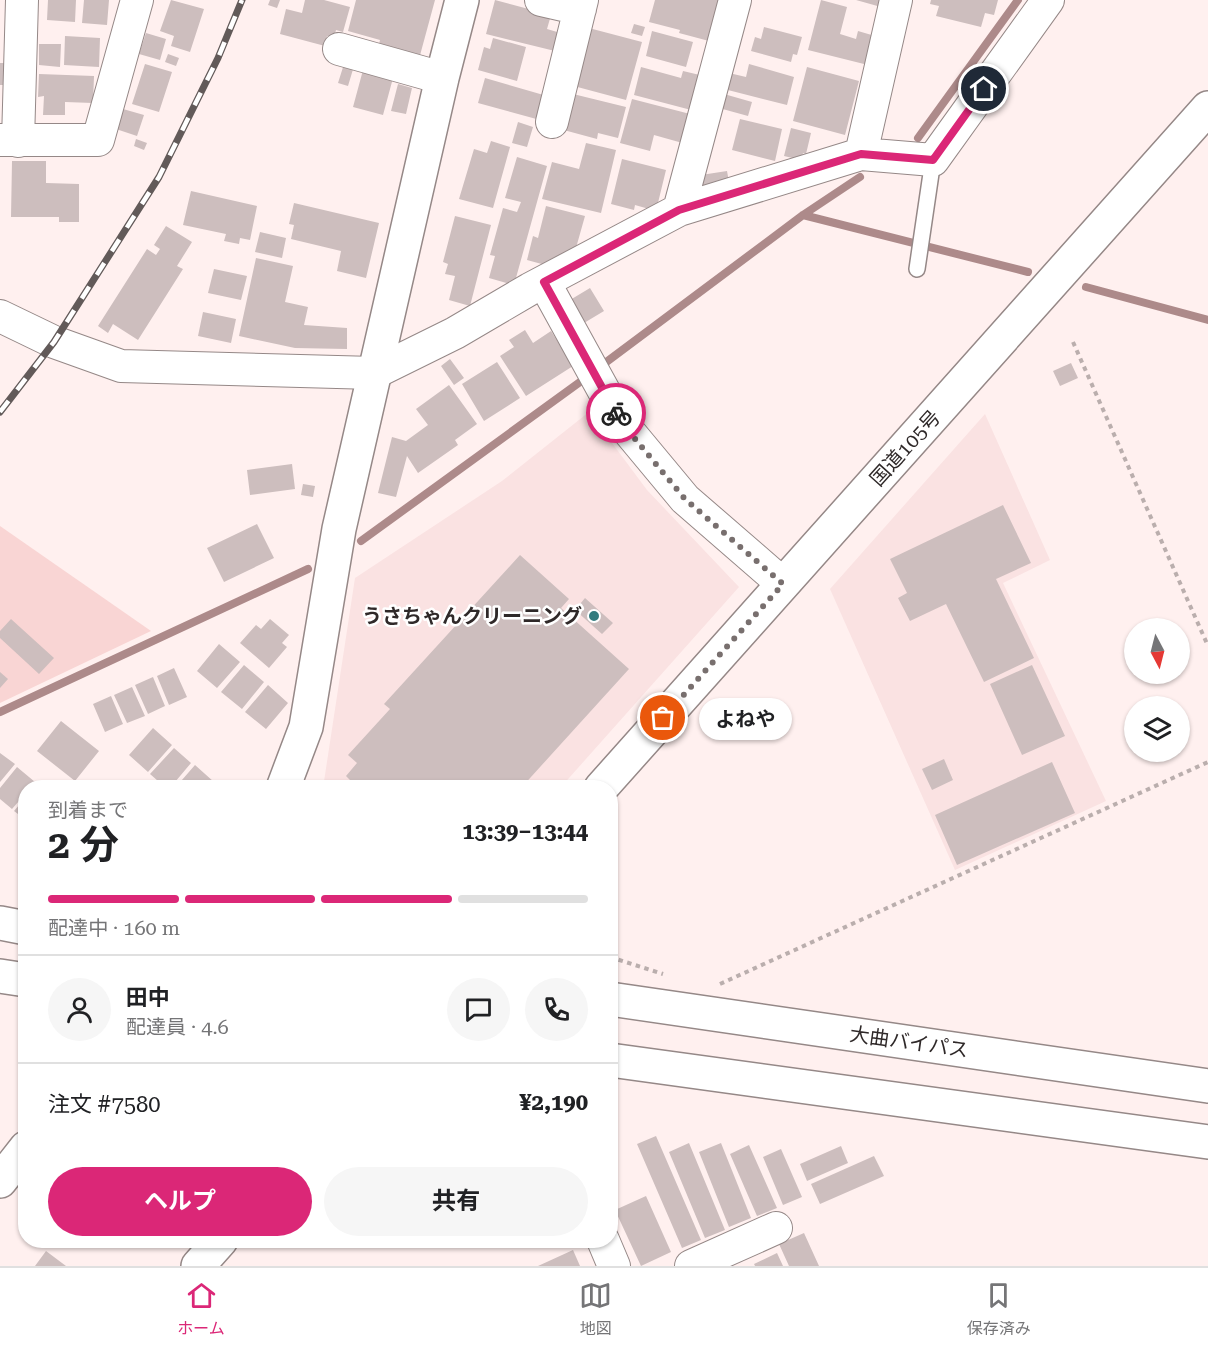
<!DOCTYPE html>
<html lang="ja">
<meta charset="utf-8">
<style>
:root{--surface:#fff;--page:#f6f6f6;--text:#202124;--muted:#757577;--line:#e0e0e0;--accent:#db2777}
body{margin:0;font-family:"Roboto Serif","Noto Sans JP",serif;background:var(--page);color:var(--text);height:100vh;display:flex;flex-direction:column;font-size:22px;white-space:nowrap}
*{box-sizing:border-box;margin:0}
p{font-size:20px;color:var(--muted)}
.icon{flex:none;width:33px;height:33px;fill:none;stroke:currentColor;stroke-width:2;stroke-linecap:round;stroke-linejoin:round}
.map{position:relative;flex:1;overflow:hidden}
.side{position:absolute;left:18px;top:780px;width:600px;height:468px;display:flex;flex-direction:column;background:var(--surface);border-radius:24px;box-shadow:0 2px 4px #0004}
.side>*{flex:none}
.needle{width:39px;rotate:173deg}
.tools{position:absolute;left:1124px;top:618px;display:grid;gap:12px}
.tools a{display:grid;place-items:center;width:66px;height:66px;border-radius:50%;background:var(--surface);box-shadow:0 2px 4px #0004;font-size:30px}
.pin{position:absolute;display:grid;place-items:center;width:51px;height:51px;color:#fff;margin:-26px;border:3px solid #fff;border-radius:50%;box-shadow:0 2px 6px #0007}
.courier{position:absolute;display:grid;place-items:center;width:60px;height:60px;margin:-30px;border:4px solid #db2777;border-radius:50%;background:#fff;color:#222;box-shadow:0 2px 8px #0007}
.bubble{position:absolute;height:42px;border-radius:21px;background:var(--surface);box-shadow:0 2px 4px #0004;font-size:20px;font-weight:700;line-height:42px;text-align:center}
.overview em{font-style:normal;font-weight:700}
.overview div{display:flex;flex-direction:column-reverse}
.overview{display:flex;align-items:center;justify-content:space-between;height:102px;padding:0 30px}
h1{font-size:39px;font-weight:700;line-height:45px}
.bar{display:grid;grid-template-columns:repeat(4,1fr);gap:9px 6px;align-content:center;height:72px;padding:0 30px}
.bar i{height:8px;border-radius:4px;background:var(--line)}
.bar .selected{background:var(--accent)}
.bar p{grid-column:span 4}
.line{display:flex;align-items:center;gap:15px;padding:0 30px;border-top:2px solid var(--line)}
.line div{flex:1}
.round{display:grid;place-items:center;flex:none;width:63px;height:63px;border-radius:32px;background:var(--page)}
.action{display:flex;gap:12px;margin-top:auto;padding:12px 30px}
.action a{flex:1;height:69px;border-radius:36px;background:var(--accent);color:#fff;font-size:24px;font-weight:700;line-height:69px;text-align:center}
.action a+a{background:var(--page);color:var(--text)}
.tab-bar{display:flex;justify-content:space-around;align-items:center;height:84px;border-top:2px solid var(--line);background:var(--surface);font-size:16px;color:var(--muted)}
.tab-bar a{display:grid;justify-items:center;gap:3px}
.tab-bar .selected{color:var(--accent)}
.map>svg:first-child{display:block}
</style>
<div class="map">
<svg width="1208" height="1266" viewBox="0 0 1208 1266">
<rect width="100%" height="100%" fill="#fff0ef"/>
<path fill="#fae2e2" d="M589,412L647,490L739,587L561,787L323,788L355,578L502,481Z
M985,414L1050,560L1003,583L1106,801L955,870L830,589Z"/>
<path fill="#f9d5d4" d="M0,526L151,631L0,703Z"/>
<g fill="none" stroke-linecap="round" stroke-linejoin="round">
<path stroke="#ad8a8a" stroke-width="8" d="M918,138L1018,0
M803,215L1028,272
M1086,287L1208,320
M605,363L803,215L860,177
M361,541L580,382
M0,712L308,569"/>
</g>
<path fill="#cdbebe" d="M48,0H76L75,22L47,20Z
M84,0H109L107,25L82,23Z
M171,0L204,9L190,52L171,46L174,36L160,31Z
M270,0H280L277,8L268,5Z
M305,0H324L350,7L343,32L336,30L334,38L327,36L325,46L280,34L286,9L302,13Z
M356,0H435L419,59L378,48L380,40L348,31Z
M495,0L551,15L547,29L564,34L559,52L486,34Z
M655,0H720L709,41L679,33L680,30L649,22Z
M821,0L847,7L840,34L856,39L858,31L875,36L868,65L808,50Z
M856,0H883L881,7Z
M931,0H998L994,15L985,13L981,27L936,16L939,6L930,4Z
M634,24L645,27L642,36L631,33Z
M585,27L642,42L626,100L570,85Z
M764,27L802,37L797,55L793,54L791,62L751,51L755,37L761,39Z
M652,31L693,42L686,67L646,56Z
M146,33L166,39L160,60L139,54Z
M65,36L100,38L99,67L64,65Z
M493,38L526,47L517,81L478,70L484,47L490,49Z
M39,44H61L60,67L39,65Z
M168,54L179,58L176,66L165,62Z
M0,63H6L5,85H0Z
M145,64L172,72L159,112L132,104Z
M344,64L354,66L348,86L338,83Z
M749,64L794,77L787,105L724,89L729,73L746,77Z
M641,67L681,78L683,71L704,76L695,111L634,95Z
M807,67L859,81L845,135L793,121Z
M363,70L393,78L383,115L353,107Z
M39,74L94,76L93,103L65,102V115H43L44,96L38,97Z
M485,78L547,96L540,120L478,103Z
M398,84L412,88L406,114L391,111Z
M569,93L626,107L618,138L598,133L597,139L560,129Z
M724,94L752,102L748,116L719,108Z
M632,99L694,115L686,144L654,135L650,151L620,143Z
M123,109L144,115L137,136L116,129Z
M740,119L782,129L775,161L732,150Z
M518,122L533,127L527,147L512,143Z
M791,128L811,133L806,154L803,153L801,160L784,156Z
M136,139L147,143L144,150L134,146Z
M491,141L510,147L493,208L459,199L474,149L487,153Z
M586,143L616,150L601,213L542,199L552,162L579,169Z
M517,157L547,166L514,285L489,278L495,256L490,255L503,208L517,212L521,202L505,198Z
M622,159L666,170L656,211L635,205L634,210L611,204Z
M12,161H46V183L79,184V222H59V217H11Z
M727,171L729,182L702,186L701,175Z
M191,191L257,206L250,240L240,238L239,244L224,241L226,234L183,225Z
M294,203L379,223L366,278L337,271L341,251L291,239L294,225L289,224Z
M546,206L585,216L574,255L549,266L527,260L533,236L538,238Z
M455,216L491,225L470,306L449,300L455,276L445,274L448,264L443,262Z
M166,226L192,242L177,266L183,269L138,340L113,324L108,333L98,326L147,249L156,255L160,249L154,245Z
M260,232L286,238L282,258L255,252Z
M256,258L293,266L285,302L308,307L304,325L347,328V349L295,348L239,336Z
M214,269L247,276L241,300L208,293Z
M590,288L604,311L584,323L570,300Z
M203,312L236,319L231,343L198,336Z
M525,330L533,343L551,331L573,366L526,396L500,356L514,347L509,340Z
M450,359L464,378L454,385L441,366Z
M497,362L520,398L484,421L462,384Z
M1071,363L1078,378L1060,386L1053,371Z
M449,385L477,424L455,440L458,445L418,473L407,456L396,497L378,493L392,437L406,441L428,425L416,409Z
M292,464L295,489L250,495L247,470Z
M303,484L315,486L313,497L301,495Z
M1003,505L1031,563L996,579L1034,658L984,682L946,604L910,621L898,598L907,593L890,559Z
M257,524L274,558L224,582L207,548Z
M520,555L569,599L561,608L629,669L521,788H358L346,776L357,763L348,755L390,709L384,704Z
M585,598L613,623L602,634L575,610Z
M11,619L54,658L39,674L0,638V631Z
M270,619L289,635L282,643L287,647L269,668L240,643L256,625L261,629Z
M219,644L240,662L217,688L197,671Z
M244,665L264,682L242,709L221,692Z
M1032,665L1065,736L1022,755L990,684Z
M174,668L187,697L169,705L157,676Z
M0,672L8,679L0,688Z
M153,677L165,706L148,714L135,685Z
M268,685L288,703L266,729L245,712Z
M132,687L145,716L127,723L114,695Z
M111,696L123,724L105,732L93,704Z
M61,721L99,751L75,781L37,751Z
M153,728L172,745L148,772L129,755Z
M174,748L191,763L170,788H166L150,774Z
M0,753L15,764L0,782Z
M944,759L953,780L932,790L922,769Z
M1052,762L1075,813L957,865L935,815Z
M195,765L214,782L209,788H175Z
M17,767L35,782L30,788H26V793L12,809L0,799V788Z
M26,797V820L14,811Z
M656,1136L701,1240L682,1248L637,1144Z
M689,1143L725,1230L705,1238L669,1152Z
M721,1143L751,1218L729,1227L699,1152Z
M749,1145L777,1208L757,1216L730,1154Z
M841,1146L848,1163L807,1181L800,1164Z
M781,1149L802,1197L783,1205L763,1157Z
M874,1156L884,1176L820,1204L811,1184Z
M646,1196L671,1252L641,1266L615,1210Z
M804,1233L819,1266H789L779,1244Z
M439,1240H456L442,1247Z
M573,1250L580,1266H538Z
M46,1251L66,1266H35Z
M777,1253L783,1266H755L754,1264Z"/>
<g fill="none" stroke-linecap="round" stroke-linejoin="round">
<g stroke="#958887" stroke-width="18">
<path id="service" d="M917,269L933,160"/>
</g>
<g stroke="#958887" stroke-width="34">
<path id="minor" d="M541,0L580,9
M339,49L442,78
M552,122L582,0
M0,140H98L137,0
M18,141L22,0
M861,154L896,0
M679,210L735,0
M544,282L621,422L685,499L783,584
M0,316L54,342L121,366L374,373L455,333L530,289L679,210L861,154L933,160L1048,0
M603,1240L614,1266
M691,1266L776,1228"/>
</g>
<g stroke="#958887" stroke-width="36">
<path id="tertiary" d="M283,788L306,727L339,529L442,78L462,0
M0,1181L26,1148"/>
</g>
<g stroke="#958887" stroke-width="36">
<path id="trunk" d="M601,788L1208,108
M0,923L26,928
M0,976L26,980
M610,999L1208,1086
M610,1060L1208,1142
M198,1266L221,1240"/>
</g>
<path stroke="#baaead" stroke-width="4" stroke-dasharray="4.5 4.5" stroke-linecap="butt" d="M1073,342L1208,646
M610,957L663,974
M720,984L1208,762"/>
<use href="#service" stroke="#fff" stroke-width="15"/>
<use href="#minor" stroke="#fff" stroke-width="32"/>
<use href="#tertiary" stroke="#fff" stroke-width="33"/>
<use href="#trunk" stroke="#fff" stroke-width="33"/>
<g stroke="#625a59" stroke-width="7">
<path id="rail" d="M0,412L54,342L159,177L218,58L242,0"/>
</g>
<use href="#rail" stroke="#fff" stroke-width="4.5" stroke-dasharray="14" stroke-linecap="butt"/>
</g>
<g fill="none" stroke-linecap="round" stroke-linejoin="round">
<path stroke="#786f6e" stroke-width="6" stroke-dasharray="0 10.8" d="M616,413L621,422L685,499L783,584L663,718"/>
<path stroke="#db2777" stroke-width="8" d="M616,413L544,282L679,210L861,154L933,160L984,89"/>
</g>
<circle fill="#317b7e" stroke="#fff" stroke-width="2" cx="594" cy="616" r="6"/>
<g text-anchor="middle" stroke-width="5" stroke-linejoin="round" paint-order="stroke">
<g font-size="20" fill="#2f2929" stroke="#fff">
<text transform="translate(905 448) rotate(-48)" y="7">国道105号</text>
<text transform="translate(909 1042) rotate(8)" y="7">大曲バイパス</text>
</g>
<g font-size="20" font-weight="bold" fill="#2f2929" stroke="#fff" text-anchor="end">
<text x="582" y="623">うさちゃんクリーニング</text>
</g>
</g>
</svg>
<div class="tools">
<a><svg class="needle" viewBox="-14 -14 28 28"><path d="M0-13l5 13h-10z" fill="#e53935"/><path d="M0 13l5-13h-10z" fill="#757577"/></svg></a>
<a><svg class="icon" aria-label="layers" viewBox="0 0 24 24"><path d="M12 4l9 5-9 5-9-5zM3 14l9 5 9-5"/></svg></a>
</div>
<div class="pin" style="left:663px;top:718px;background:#ea580c"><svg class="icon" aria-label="bag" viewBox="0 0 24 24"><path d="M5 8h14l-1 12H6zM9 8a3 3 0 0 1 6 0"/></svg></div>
<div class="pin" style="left:984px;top:89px;background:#1f2937"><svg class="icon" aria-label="home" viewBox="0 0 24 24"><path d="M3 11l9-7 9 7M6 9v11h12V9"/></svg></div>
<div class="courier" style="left:616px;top:413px"><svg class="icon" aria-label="bike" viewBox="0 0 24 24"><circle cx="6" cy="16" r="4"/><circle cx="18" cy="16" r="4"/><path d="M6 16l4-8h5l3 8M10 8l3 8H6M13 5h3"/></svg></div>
<div class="bubble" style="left:699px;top:698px;width:93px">よねや</div>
<section class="side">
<div class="overview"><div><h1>2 分</h1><p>到着まで</p></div><em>13:39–13:44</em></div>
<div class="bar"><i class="selected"></i><i class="selected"></i><i class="selected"></i><i></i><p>配達中 · 160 m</p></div>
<div class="line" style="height:108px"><a class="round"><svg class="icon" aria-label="person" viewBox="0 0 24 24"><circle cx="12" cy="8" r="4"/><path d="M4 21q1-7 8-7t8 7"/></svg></a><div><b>田中</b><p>配達員 · 4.6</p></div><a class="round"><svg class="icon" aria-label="chat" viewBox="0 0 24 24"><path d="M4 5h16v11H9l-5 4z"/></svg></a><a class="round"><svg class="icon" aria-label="phone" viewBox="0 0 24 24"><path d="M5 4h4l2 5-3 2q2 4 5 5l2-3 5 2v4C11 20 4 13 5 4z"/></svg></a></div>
<div class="line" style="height:78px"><div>注文 #7580</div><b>¥2,190</b></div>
<div class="action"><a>ヘルプ</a><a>共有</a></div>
</section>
</div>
<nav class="tab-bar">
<a class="selected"><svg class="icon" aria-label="home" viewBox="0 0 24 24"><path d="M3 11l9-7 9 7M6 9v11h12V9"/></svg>ホーム</a>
<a><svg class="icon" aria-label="map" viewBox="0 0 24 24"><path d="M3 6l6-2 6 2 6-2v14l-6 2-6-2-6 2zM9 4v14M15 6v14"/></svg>地図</a>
<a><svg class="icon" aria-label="saved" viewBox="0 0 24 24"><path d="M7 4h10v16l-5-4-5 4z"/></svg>保存済み</a>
</nav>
